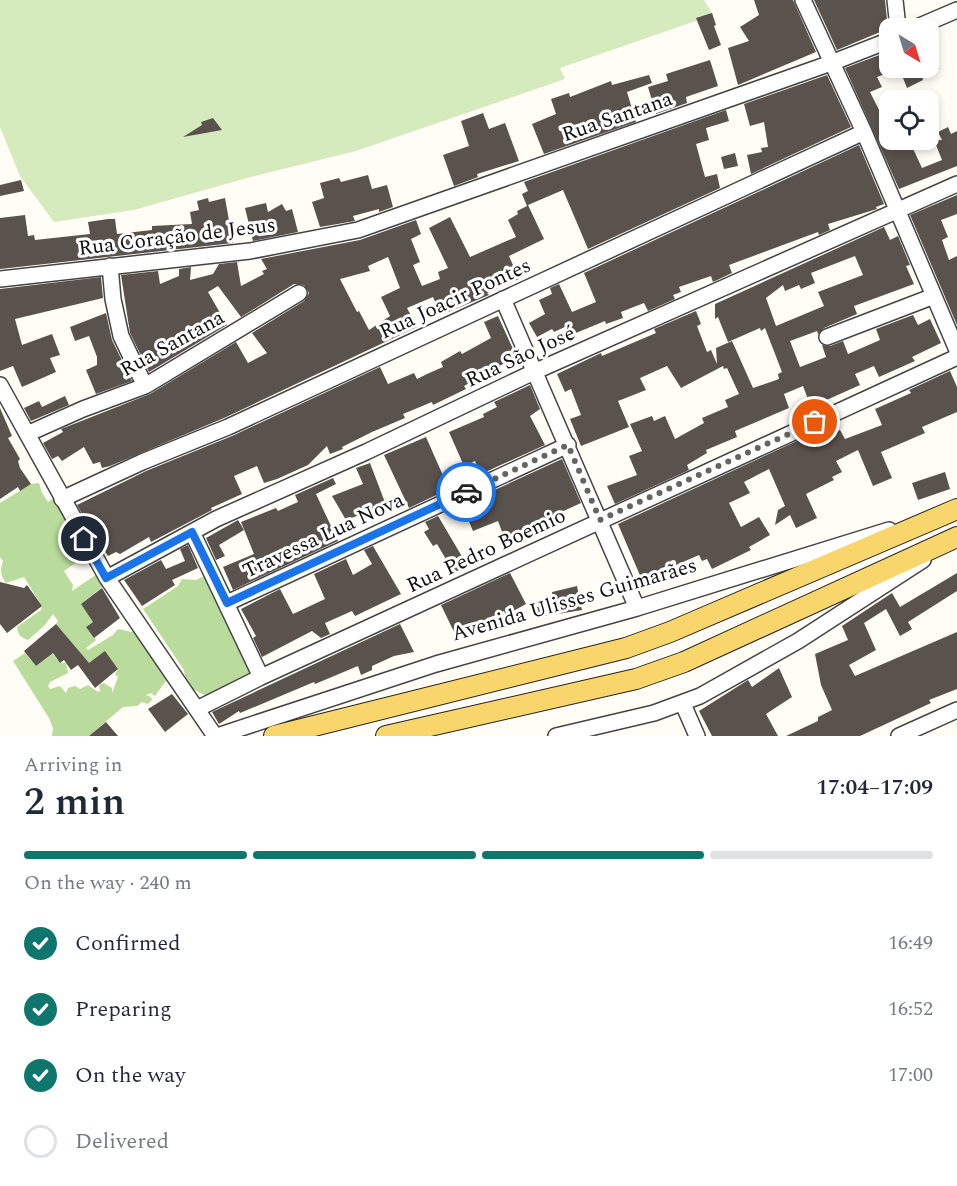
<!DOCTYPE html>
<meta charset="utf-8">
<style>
:root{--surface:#fff;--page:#f6f6f7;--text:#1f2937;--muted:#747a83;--line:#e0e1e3;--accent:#0f766e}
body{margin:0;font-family:Spectral,serif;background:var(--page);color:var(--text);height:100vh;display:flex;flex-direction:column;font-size:22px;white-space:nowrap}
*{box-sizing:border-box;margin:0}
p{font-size:20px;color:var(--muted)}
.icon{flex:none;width:33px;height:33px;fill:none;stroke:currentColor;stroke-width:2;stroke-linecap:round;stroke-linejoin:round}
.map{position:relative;height:736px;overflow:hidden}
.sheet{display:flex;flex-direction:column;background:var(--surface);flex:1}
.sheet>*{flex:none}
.needle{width:39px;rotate:142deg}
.controls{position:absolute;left:879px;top:18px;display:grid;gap:12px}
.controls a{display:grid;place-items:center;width:60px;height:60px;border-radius:12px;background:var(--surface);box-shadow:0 3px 9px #0003;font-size:30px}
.pin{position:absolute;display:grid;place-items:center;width:51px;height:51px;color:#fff;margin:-26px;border:3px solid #fff;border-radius:50%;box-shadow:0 2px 6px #0007}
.courier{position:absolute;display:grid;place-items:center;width:60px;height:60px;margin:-30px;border:4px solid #1a73e8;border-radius:50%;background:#fff;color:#222;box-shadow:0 2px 8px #0007}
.summary em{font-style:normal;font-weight:600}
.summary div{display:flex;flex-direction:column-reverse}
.summary{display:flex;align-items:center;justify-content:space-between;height:102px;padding:0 24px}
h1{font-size:39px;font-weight:600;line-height:45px}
.bar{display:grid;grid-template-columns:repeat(4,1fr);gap:9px 6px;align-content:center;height:72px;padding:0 24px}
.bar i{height:8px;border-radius:4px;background:var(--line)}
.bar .active{background:var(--accent)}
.bar p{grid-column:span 4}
ol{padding:0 24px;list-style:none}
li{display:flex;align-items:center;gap:18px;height:66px}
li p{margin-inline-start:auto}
li .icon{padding:6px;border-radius:50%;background:var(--accent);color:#fff;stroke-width:4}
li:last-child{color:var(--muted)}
li i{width:33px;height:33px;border:3px solid var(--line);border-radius:50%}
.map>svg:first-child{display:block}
</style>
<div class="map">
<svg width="957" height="736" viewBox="0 0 957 736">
<rect width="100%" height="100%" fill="#fffdf5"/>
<path fill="#d5ebbd" d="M0,0H704L713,15L560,68L565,79L356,151L247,178L134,210L54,222L20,176L0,127Z"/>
<path fill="#b9dc9c" d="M39,483L42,493L48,502L54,498L91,552L64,571L73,585L72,591L97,574L102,587L81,604L94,621L86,627L96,640L86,648L88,650L113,635L118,629L132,632L140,626L168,678L155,696L151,693L146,695L151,697L152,700L148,704L142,702L137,706L123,707L89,736H52L53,728L49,718L13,661L25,653L36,666L52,653L60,663H66L68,673L50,682L48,686L50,689L60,686L66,693L68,688L75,686L80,689L88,685L98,692L100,691L99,685L104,683L112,688V693L118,677L115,674L118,669L106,653L84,666L81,655L56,624L58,621L53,614L44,626L28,640C20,637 18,635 17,627L41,610L42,606L24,577L6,583C0,575 0,570 3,561L0,557V503L31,484Z
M208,574L252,676L211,697C196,692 186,688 184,670L143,609L178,586L182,579L196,580Z"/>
<path fill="#5a524d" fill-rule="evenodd" d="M754,0H793L816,52L738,85L728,48L749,41L740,27L759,15Z
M814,0H885L887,20L883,21L885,30L837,50Z
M712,13L716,25L714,26L721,45L709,50L696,18Z
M890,51V72L877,77L882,87L870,92L880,112L890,107V140H909L922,168L942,160L934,140H942L938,132L948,127L951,134L957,131V166L899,189L845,68Z
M710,60L718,86L686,97L687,103L656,114L648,87L668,81L666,74Z
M899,68H940L922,76L923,80L907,88Z
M649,75L652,83L627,92L636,122L544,154L532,124L556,114L551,99L569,93L570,97L611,81L612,85Z
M827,75L851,127L751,174L747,155L762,152L761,148L768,147L764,122L750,126L744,104Z
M726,110L729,121L706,128L709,140L696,144L705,177L717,174L720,188L588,249L563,190L528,205L544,239L509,256L519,279L487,293L489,295L441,315L433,297L407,308L417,327L224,418L110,466L102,468L100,462L93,464L84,447L62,461L58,456L52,459L43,443L63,432L61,429L150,394L236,342L248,363L267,353L252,333L304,301L309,293L304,285L294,284L241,317L218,286L208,292L227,325L149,372L130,333L121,275L158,271L160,284L179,276V269L191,267L190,280L213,274L219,264L237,262L241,286L264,274L262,271L267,269L261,259L360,240L416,220L421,234L411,239L420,262L413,265L422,286L440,279L438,272L448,268L429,228L450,217L470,257L516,237L508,220L518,214L517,211L527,206L522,194L528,191L524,182ZM388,257L400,288L381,297L390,316L369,330L359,311L357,312L340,279L370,271L368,266Z
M483,113L489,129L505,123L519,161L477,174L478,177L454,186L443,155L469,146L461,121Z
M213,118L222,130L183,137L202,125L201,122Z
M859,145L884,204L876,207L877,209L828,224L830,230L819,235L818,232L729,265L732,273L713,282L711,276L679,287L681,292L673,295L675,299L648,311L644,303L621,312L623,318L606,324L605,321L571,335L567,326L554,332L552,329L537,337L529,323L545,314L539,300L552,294L550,288L559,284L572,312L596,302L584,273Z
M735,153L738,166L724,169L721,157Z
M368,175L372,189L387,185L393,207L379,212V209L353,216L355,221L320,227L312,202L324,198L320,183L339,178L341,182Z
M21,180L24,191L0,196V185Z
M957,195V214L941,220L948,237L942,240L949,260L957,256V325L910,215Z
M208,198L209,202L225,198L233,243L0,269V218L25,215L28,236L34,235L35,240L90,234L88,222L108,219H115L117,234L152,230V226L192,224L190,212L199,210L197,201Z
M266,203L268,212L282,204L286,211L292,209L298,232L253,241L245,208Z
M884,227L890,240L898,236L910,265L906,266L914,284L854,306L857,314L824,328L818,334L817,331L790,341L800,367L826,357L822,345L830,346L843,341L848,354L880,340L876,329L913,315L918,325L930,319L941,343L912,357L915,361L879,377L874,366L855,374L860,385L811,407L803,386L784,394L789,408L735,431L737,437L706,450L707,453L687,465L689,470L615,504L607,486L637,475L629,456L642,451L630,424L652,416L654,421L665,416L675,439L704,423L702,418L728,407L725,400L739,394L727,368L724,369L723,366L681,388L667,366L640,378L646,390L618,401L629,427L581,446L570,419L581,415L571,389L565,392L557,374L601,353L602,356L656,333L654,329L696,311L701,324L697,326L707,352L711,350L717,364L716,348L732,341L753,388L779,379L778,374L782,372L765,328L761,331L760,328L728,342L718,317L715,319V304ZM855,256L863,275L818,292L824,306L776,326L766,298L783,285L785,291L799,285L801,289L815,283L811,273Z
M101,277L103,298L15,319L22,345L52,334L60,355L50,358L56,372L22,387L13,366L0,371V289Z
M106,313L112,340L132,381L96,394L86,370L97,365V357L89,336L75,341L70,327Z
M498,316L518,360L504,366L503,364L464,386L466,389L433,405L432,402L403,414L405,418L372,432L342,447L343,449L330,454L327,446L308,465L277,479L264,483L257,466L234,476L242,494L211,508L212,510L151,542L149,537L120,554L116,552L108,556L97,538L101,535L88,515L84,517L77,505L146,471L232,436L380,367L388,384L414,373L417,379L427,374L443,367L441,362L460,351L462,354L491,338L484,322Z
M950,371L957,387V412L922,427L925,433L881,452L892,478L873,486L858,450L836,461L842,472L832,477L834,480L806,494L817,518L796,528L790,515L775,525L778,510L785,506L769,469L744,482L750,493L729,503L741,527L759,517L770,535L749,547L751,550L712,569L707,559L702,561L699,555L642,580L618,524L801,439L804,445L840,430L845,439L882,425L875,409L911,393L909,390Z
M530,385L540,409L530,416L545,445L481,474L475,461L464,466L449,432L484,417L483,414L497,407L494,402Z
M65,396L69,405L31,421L24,408L39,401L42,407Z
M0,408L12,436L8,438L20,459L18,461L20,468L31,484L20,491L18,487L0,499Z
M426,437L449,489L409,508L384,455Z
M562,459L581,503L557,514L561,523L515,541L512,534L504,537L498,521L473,531L462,505Z
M370,463L386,505L346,520L332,496L363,484L356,468Z
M945,472L950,489L918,500L912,483Z
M333,478L336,484L316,494L338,541L233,590L223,567L254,554L241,522L276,508L278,511L298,502L295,495Z
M438,516L467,565L454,573L437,544L433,546L424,532L429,529L425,522Z
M238,520L244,530L219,545L225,556L216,560L206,538Z
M188,545L198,568L172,580L175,585L142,606L124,580L161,560L166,569L185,561L180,549Z
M373,546L401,594L355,616L352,611L325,623L330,634L321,638L312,631L262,657L253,638L256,636L241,609L280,589L293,614L325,599L314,574L346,559L353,575L372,564L364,550Z
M510,573L526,604L506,615L504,611L455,634L441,605Z
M957,573V591L908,622L912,629L900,636L886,609L864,623L876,650L849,665L855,676L957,632V689L929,700L931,703L860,736H786L818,721V717L832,710L821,685L815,654L848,640L842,626L892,593L900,607Z
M0,582L24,588L27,585L42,606L7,633L0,624Z
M577,586L582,610L539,617L537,607L554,604L552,592Z
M102,588L120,618L94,638L86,627L93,622L81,604Z
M56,624L89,663L105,651L118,669L95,688L78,665L71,670L64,660L60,663L53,653L36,666L24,651Z
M400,624L414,652L394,656L372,666V670L361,675L358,666L315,684L314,682L240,713L239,711L219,724L212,712Z
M779,668L792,697L766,714L778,736H712L699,711L748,680L752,687Z
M172,694L188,714L165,732L148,709Z
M106,722L118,736H89Z"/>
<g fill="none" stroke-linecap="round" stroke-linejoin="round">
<g stroke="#444" stroke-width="18">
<path id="minor" d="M803,0L864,132L957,350
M895,0L898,28
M915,28L957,10
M110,266L113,299L121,336L145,386
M0,279L250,251L358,230L831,63L890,40
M503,299L637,608
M827,337L934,296
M0,385L107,578L215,736
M27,434L83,409L145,386L299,293
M62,499L142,462L228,427L864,132
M192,532L261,677
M107,578L216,519L366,452L536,371L957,184
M227,603L568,445
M683,704L697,736
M197,709L261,677L957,357
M217,736L436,664L637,608L889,530
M556,736L654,713L700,696L798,641L923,560
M899,736L957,710"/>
</g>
<g stroke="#222" stroke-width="22">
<path id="major" d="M274,736L626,648L670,632L957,509
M386,736L636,679L684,662L957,537"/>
</g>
<use href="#minor" stroke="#fff" stroke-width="15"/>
<use href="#major" stroke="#f9d66b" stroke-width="20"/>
</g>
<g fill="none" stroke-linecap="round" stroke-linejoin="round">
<path stroke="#646461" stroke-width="6" stroke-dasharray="0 10.8" d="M466,492L568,445L600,520L815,422"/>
<path stroke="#1a73e8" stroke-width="8" d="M84,539L106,578L192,532L227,603L466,492"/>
</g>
<g text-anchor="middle" stroke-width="6" stroke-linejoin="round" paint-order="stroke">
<g font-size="21" fill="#111" stroke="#fff">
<text transform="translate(617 116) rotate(-19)" y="7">Rua Santana</text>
<text transform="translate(177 236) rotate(-7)" y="7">Rua Coração de Jesus</text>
<text transform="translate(455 298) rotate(-25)" y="7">Rua Joacir Pontes</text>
<text transform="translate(172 343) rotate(-29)" y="7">Rua Santana</text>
<text transform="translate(520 356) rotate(-25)" y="7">Rua São José</text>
<text transform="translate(323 535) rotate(-25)" y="7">Travessa Lua Nova</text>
<text transform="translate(486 550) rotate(-25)" y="7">Rua Pedro Boemio</text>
<text transform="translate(574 599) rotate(-16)" y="7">Avenida Ulisses Guimarães</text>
</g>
</g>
</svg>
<div class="controls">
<a><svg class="needle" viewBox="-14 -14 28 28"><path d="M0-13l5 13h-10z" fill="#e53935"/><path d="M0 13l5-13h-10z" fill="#747a83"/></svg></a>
<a><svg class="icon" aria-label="locate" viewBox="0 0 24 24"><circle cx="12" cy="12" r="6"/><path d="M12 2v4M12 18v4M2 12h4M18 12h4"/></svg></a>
</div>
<div class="pin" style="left:815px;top:422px;background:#ea580c"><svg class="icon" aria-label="bag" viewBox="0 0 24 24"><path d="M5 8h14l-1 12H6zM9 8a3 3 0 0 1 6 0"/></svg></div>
<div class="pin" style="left:84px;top:539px;background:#1f2937"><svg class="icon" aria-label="home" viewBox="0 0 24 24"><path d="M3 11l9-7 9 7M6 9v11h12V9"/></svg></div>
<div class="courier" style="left:466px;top:492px"><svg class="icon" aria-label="car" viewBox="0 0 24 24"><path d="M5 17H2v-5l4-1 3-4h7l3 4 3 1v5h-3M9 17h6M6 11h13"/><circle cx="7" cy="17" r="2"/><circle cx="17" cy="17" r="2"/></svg></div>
</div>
<section class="sheet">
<div class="summary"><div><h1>2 min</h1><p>Arriving in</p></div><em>17:04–17:09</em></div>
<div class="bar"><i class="active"></i><i class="active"></i><i class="active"></i><i></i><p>On the way · 240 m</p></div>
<ol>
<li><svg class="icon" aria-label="check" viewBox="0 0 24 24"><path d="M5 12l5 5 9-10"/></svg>Confirmed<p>16:49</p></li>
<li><svg class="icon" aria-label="check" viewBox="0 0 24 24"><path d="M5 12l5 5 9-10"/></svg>Preparing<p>16:52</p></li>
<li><svg class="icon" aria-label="check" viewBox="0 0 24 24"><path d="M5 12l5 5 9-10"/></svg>On the way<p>17:00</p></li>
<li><i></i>Delivered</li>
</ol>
</section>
